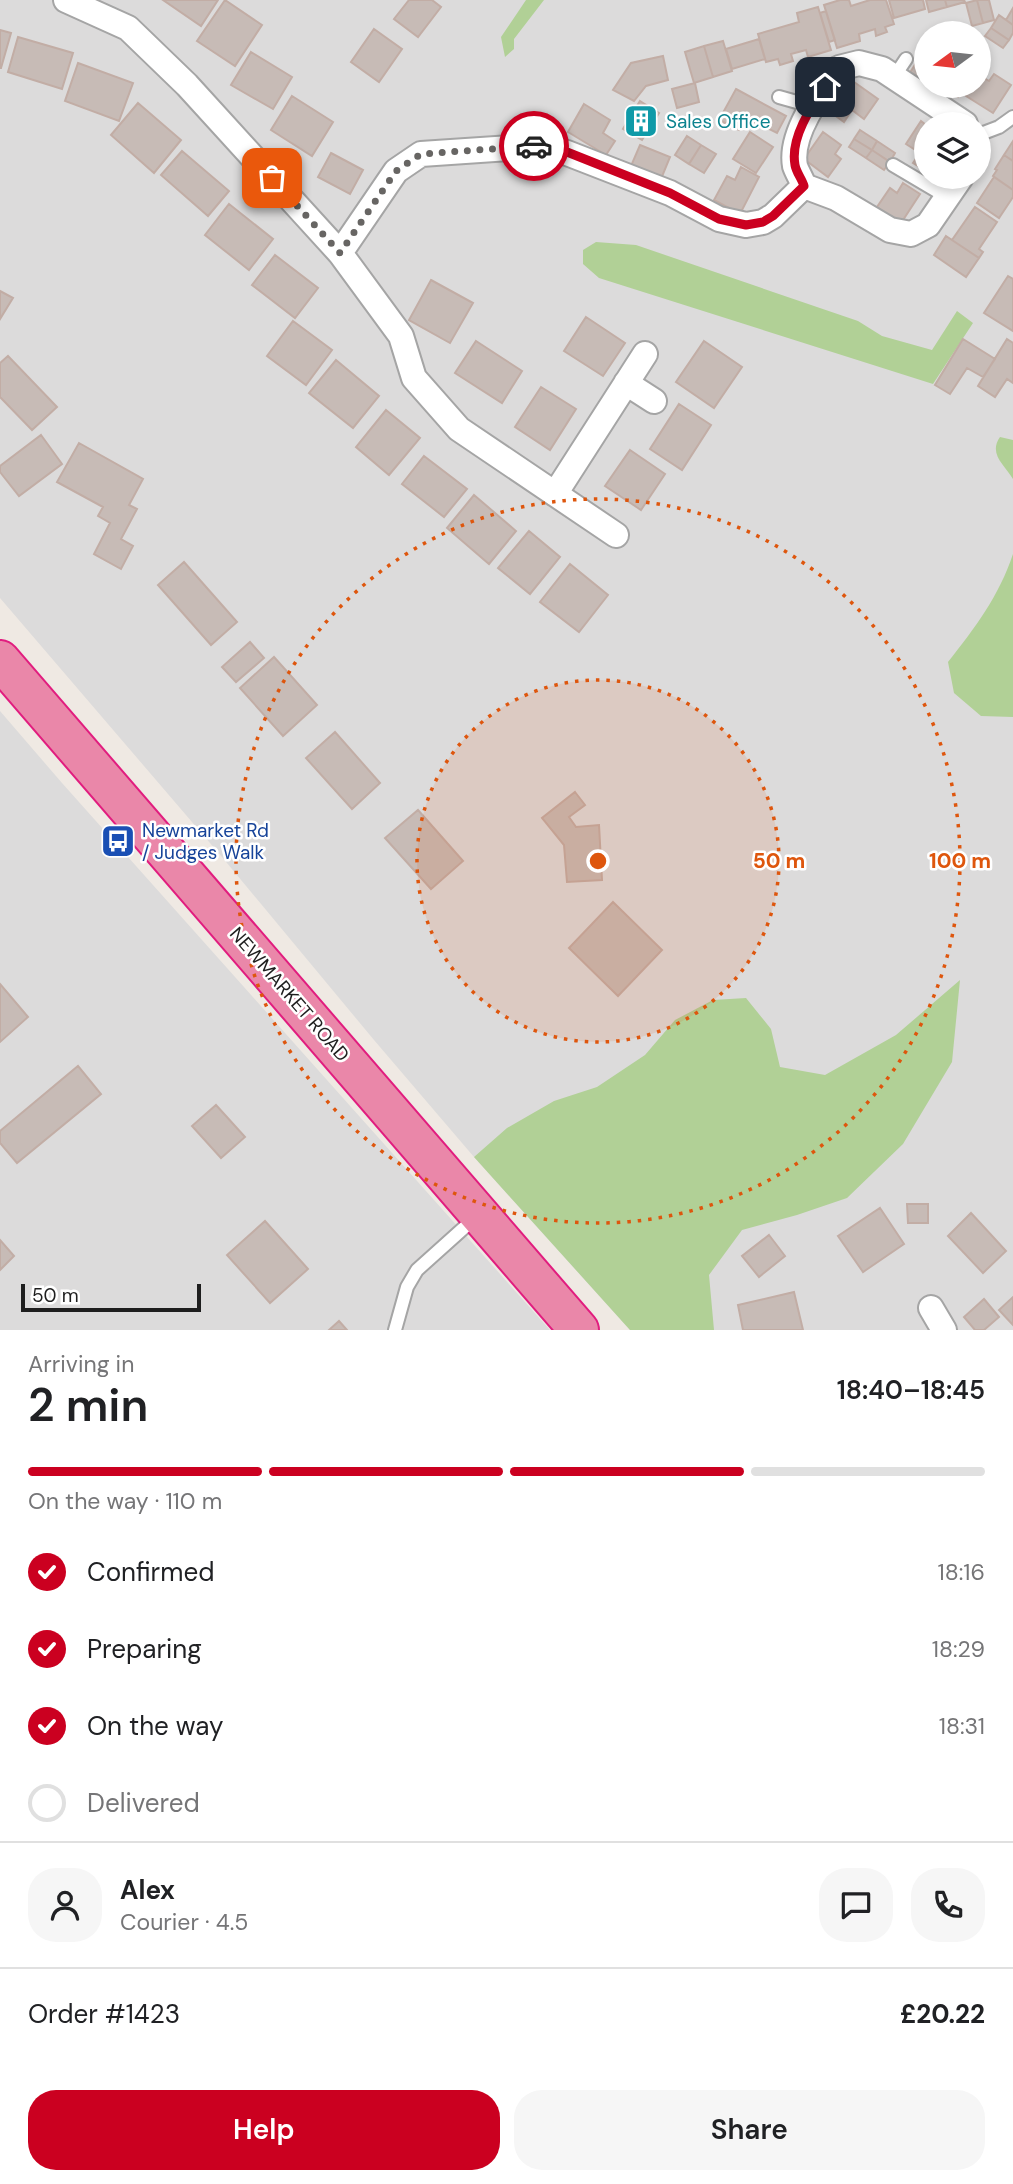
<!DOCTYPE html>
<meta charset="utf-8">
<style>
:root{--surface:#fff;--page:#f6f6f6;--text:#202124;--muted:#757577;--line:#e0e0e0;--accent:#cb0020}
body{margin:0;font-family:"DM Sans",sans-serif;background:var(--page);color:var(--text);height:100vh;display:flex;flex-direction:column;font-size:26px;white-space:nowrap}
*{box-sizing:border-box;margin:0}
p{font-size:23px;color:var(--muted)}
.icon{flex:none;width:38px;height:38px;fill:none;stroke:currentColor;stroke-width:2;stroke-linecap:round;stroke-linejoin:round}
.map{position:relative;height:1330px;overflow:hidden}
.details{display:flex;flex-direction:column;background:var(--surface);flex:1}
.details>*{flex:none}
.needle{width:46px;rotate:255deg}
.buttons{position:absolute;left:914px;top:21px;display:grid;gap:14px}
.buttons a{display:grid;place-items:center;width:77px;height:77px;border-radius:50%;background:var(--surface);box-shadow:0 4px 10px #0003;font-size:35px}
.scale{position:absolute;left:21px;bottom:18px;width:180px;box-sizing:border-box;padding-left:7px;border:4px solid #1e1e1e;border-top:0;font-size:19px;line-height:24px;white-space:nowrap;color:#1e1e1e;-webkit-text-stroke:5px #fff;paint-order:stroke}
.pin{position:absolute;display:grid;place-items:center;width:60px;height:60px;color:#fff;margin:-30px;border-radius:14px;box-shadow:0 4px 10px #0006}
.courier{position:absolute;display:grid;place-items:center;width:70px;height:70px;margin:-35px;border:5px solid #cb0020;border-radius:50%;background:#fff;color:#222;box-shadow:0 2px 9px #0007}
.head em{font-style:normal;font-weight:600}
.head div{display:flex;flex-direction:column-reverse}
.head{display:flex;align-items:center;justify-content:space-between;height:119px;padding:0 28px}
h1{font-size:46px;font-weight:600;line-height:52px}
.bar{display:grid;grid-template-columns:repeat(4,1fr);gap:10px 7px;align-content:center;height:84px;padding:0 28px}
.bar i{height:9px;border-radius:5px;background:var(--line)}
.bar .current{background:var(--accent)}
.bar p{grid-column:span 4}
.line{display:flex;align-items:center;gap:18px;padding:0 28px;border-top:2px solid var(--line)}
.line div{flex:1}
.round{display:grid;place-items:center;flex:none;width:74px;height:74px;border-radius:28px;background:var(--page)}
ol{padding:0 28px;list-style:none}
li{display:flex;align-items:center;gap:21px;height:77px}
li p{margin-inline-start:auto}
li .icon{padding:7px;border-radius:50%;background:var(--accent);color:#fff;stroke-width:4}
li:last-child{color:var(--muted)}
li i{width:38px;height:38px;border:4px solid var(--line);border-radius:50%}
.button{display:flex;gap:14px;margin-top:auto;padding:14px 28px}
.button a{flex:1;height:80px;border-radius:28px;background:var(--accent);color:#fff;font-size:28px;font-weight:600;line-height:80px;text-align:center}
.button a+a{background:var(--page);color:var(--text)}
.map>svg:first-child{display:block}
</style>
<div class="map">
<svg width="1013" height="1330" viewBox="0 0 1013 1330">
<rect width="100%" height="100%" fill="#efe9e3"/>
<path fill="#dcdbdb" fill-rule="evenodd" d="M0,0H1013V1330H630L474,1157L374,1040L222,857L0,598ZM926,33H978V86H926ZM926,124H978V177H926Z
M0,711L62,783L550,1330H0Z"/>
<path fill="#b1d096" d="M526,0H544L514,39V49L505,57L501,37Z
M596,242L636,245L858,321L882,336L932,350L957,311L973,323L933,384L599,278L583,264V250Z
M1000,437L1013,440V479C1005,465 988,454 1000,437Z
M1013,554V717L981,716L954,693L948,662C975,628 999,596 1013,554Z
M960,980L952,1062L903,1144L847,1198L797,1215L742,1230L709,1275L714,1330H630L474,1157L507,1128L554,1101L597,1087L645,1055L675,1020L713,1000L746,998L771,1029L780,1067L825,1075L896,1035Z"/>
<path fill="#c7bbb6" stroke="#c2ada5" stroke-width="2" d="M163,0H218L201,26Z
M225,0L262,25L235,66L197,41Z
M409,0H432L441,7L418,37L394,19Z
M840,0H849L851,6L870,0H886L894,24L885,27L887,32L876,36L875,29L859,34L860,41L837,48L824,5Z
M889,0H923L925,9L894,18Z
M926,0H945L947,7L929,12Z
M945,0H964L965,2L947,7Z
M977,0H989L994,20L983,23Z
M977,0L983,23L972,26L966,3Z
M818,7L831,50L808,57L806,50L791,54L793,61L780,65L778,59L766,62L758,34L799,22L797,13Z
M1013,8V25L1006,20Z
M826,11L835,40L829,42L820,13Z
M999,15L1013,25V33L1009,40L991,28Z
M991,28L1009,40L1003,48L985,36Z
M374,29L402,49L379,82L351,62Z
M0,30L11,33L1,68H0Z
M18,37L73,53L62,89L8,72Z
M759,39L765,59L732,69L726,49Z
M723,41L732,71L713,77L704,46Z
M704,46L713,77L694,83L685,52Z
M926,48V83L923,87L907,77Z
M251,52L292,77L273,109L231,85Z
M663,56L668,80L646,86L634,101L613,90L631,63Z
M78,63L133,83L119,121L65,101Z
M994,74L1011,85L993,113L966,96L972,86H978L979,75L989,81Z
M847,77L878,99L864,119L852,110L844,122L825,108Z
M695,83L699,102L677,108L672,89Z
M944,86H965L958,97L943,88Z
M736,89L786,116L777,133L746,117L739,130L719,120Z
M292,96L333,122L312,156L271,130Z
M640,101L659,113L642,140L623,129Z
M138,103L181,140L154,173L111,135Z
M584,104L610,120L603,133L615,141L606,155L568,132Z
M921,121L926,125V171L913,163L920,153L906,144Z
M860,130L877,141L872,150L854,139Z
M750,132L773,147L756,173L733,159Z
M823,132L841,145L835,154L841,159L828,177L804,159Z
M687,136L701,145L689,164L675,155Z
M854,139L872,150L866,158L849,147Z
M877,141L895,153L890,162L872,150Z
M1013,141V161L1004,155Z
M640,145L670,157L661,179L631,166Z
M701,145L716,154L704,173L689,164Z
M872,150L890,162L884,170L866,158Z
M182,151L229,191L208,216L161,175Z
M331,153L363,170L350,194L318,177Z
M1004,155L1013,161V190L993,176L997,170L995,169Z
M741,167L759,177L740,214L714,200L727,176L735,180Z
M994,177L1013,190V197L999,218L977,203Z
M903,183L920,194L901,223L877,207L890,188L897,193Z
M229,204L273,239L249,270L205,235Z
M975,207L997,222L979,249L983,252L979,258L952,240Z
M946,236L979,258L966,277L934,255Z
M275,255L318,288L295,318L252,285Z
M1008,276L1013,279V331L984,313Z
M431,280L473,303L450,343L409,320Z
M0,291L13,298L0,319Z
M586,317L625,343L603,376L564,351Z
M293,321L332,350L306,385L267,356Z
M963,339L995,359L983,377L967,368L950,394L935,385Z
M1007,339L1013,343V383L1007,379L995,397L978,386Z
M476,341L522,371L502,403L455,373Z
M704,341L742,367L714,408L676,382Z
M8,356L57,407L32,430L0,397V363Z
M336,360L379,396L353,428L309,393Z
M541,387L576,409L550,450L515,427Z
M679,404L711,425L682,470L650,449Z
M386,410L420,438L389,475L356,447Z
M41,435L62,464L19,496L0,472V466Z
M79,443L143,479L129,505L137,509L121,539L133,546L121,569L94,554L110,523L98,516L103,507L57,482Z
M630,450L665,474L641,510L605,486Z
M424,456L467,489L444,517L402,484Z
M474,495L516,531L489,564L447,528Z
M529,531L560,557L530,594L498,568Z
M184,562L237,622L211,645L158,585Z
M570,564L608,595L579,632L540,602Z
M250,642L264,658L236,682L222,667Z
M274,657L317,705L283,736L240,688Z
M335,732L380,783L352,809L306,758Z
M575,792L585,805L569,817L576,827L599,825L602,880L567,882L564,845L542,818Z
M418,810L463,861L431,889L385,838Z
M613,902L662,950L618,996L569,948Z
M0,984L28,1017L0,1042Z
M78,1066L101,1094L17,1163L0,1143V1131Z
M216,1105L245,1137L221,1158L192,1126Z
M907,1204H928V1223H908Z
M880,1208L904,1244L863,1272L838,1236Z
M971,1213L1006,1251L983,1273L948,1236Z
M265,1221L308,1269L270,1303L227,1255Z
M769,1235L785,1256L759,1277L742,1256Z
M0,1240L14,1256L0,1270Z
M794,1292L803,1330H743L738,1305Z
M1013,1297V1325L999,1310Z
M984,1299L999,1317L984,1330H975L964,1317Z
M339,1321L347,1330H329Z"/>
<g fill="none" stroke-linecap="round" stroke-linejoin="round">
<g stroke="#a5a5a5" stroke-width="16">
<path id="lane" d="M894,77L906,59
M779,97L811,106
M978,135L999,127L1013,117
M893,165L947,197
M395,1330L407,1287L417,1270L476,1217"/>
</g>
<g stroke="#a5a5a5" stroke-width="28">
<path id="street" d="M66,0L128,28L187,85L340,253L401,336L414,378L459,429L616,535
M961,177L928,225L911,234L890,230L836,198L804,186C802,180 797,172 795,166C789,133 821,92 839,68L859,63L882,69L965,124
M340,253L396,171L421,154L539,146L567,153L670,193L719,219L746,225L763,222L773,216L804,186
M626,383L654,401
M555,494L645,354
M931,1308L944,1330"/>
</g>
<g stroke="#e11d7f" stroke-width="42">
<path id="highway" d="M0,660L579,1330"/>
</g>
<use href="#lane" stroke="#fff" stroke-width="12"/>
<use href="#street" stroke="#fff" stroke-width="24"/>
<use href="#highway" stroke="#ea87a9" stroke-width="38"/>
</g>
<g fill="none" stroke-linecap="round" stroke-linejoin="round">
<path stroke="#676563" stroke-width="7" stroke-dasharray="0 12.6" d="M272,178L340,253L396,171L421,154L534,146"/>
<path stroke="#cb0020" stroke-width="9" d="M534,146L567,152L670,193L719,219L746,225L763,222L773,216L804,186C802,179 796,172 795,165C790,138 811,107 825,87"/>
</g>
<circle cx="598" cy="861" r="181" fill="#de560d" fill-opacity=".12"/>
<g fill="none" stroke="#de560d" stroke-width="3.5" stroke-dasharray="3.5 7">
<circle cx="598" cy="861" r="181"/>
<circle cx="598" cy="861" r="362"/>
</g>
<defs>
<g id="building-square" transform="scale(1.75)"><rect x="-9" y="-9" width="18" height="18" rx="4" fill="#0f9aa8" stroke="#fff"/><path d="M-4-6H4V6H1V3H-1V6H-4ZM-2.5-4.3h1.7v1.8h-1.7ZM.8-4.3h1.7v1.8H.8ZM-2.5-1h1.7V.8h-1.7ZM.8-1h1.7V.8H.8Z" fill="#fff"/></g>
<g id="bus-square" transform="scale(1.75)"><rect x="-9" y="-9" width="18" height="18" rx="4" fill="#1a4fb4" stroke="#fff"/><path d="M-5-6H5V4H4V6H2V4H-2V6H-4V4H-5ZM-3.5-4V0h7V-4ZM-3.5 1.2v1.5H-2V1.2ZM2 1.2v1.5H3.5V1.2Z" fill="#fff"/></g>
</defs>
<g fill-rule="evenodd">
<use href="#building-square" x="641" y="121"/>
<use href="#bus-square" x="118" y="841"/>
</g>
<g text-anchor="middle" stroke-width="5" stroke-linejoin="round" paint-order="stroke">
<g font-size="19" fill="#0d838f" stroke="#fff" text-anchor="start">
<text x="666" y="128">Sales Office</text>
</g>
<g font-size="19" fill="#164399" stroke="#fff" text-anchor="start">
<text x="142" y="837">Newmarket Rd<tspan x="142" dy="22">/ Judges Walk</tspan></text>
</g>
<g font-size="19" fill="#1e1e1e" stroke="#fff">
<text transform="translate(290 994) rotate(49)" y="7">NEWMARKET ROAD</text>
</g>
</g>
<circle cx="598" cy="861" r="10" fill="#de560d" stroke="#fff" stroke-width="3.5"/>
<g font-size="21" text-anchor="middle" font-weight="bold" fill="#de560d" stroke="#fff" stroke-width="5" stroke-linejoin="round" paint-order="stroke">
<text x="779" y="868">50 m</text>
<text x="960" y="868">100 m</text>
</g>
</svg>
<div class="buttons">
<a><svg class="needle" viewBox="-14 -14 28 28"><path d="M0-13l5 13h-10z" fill="#e53935"/><path d="M0 13l5-13h-10z" fill="#757577"/></svg></a>
<a><svg class="icon" aria-label="layers" viewBox="0 0 24 24"><path d="M12 4l9 5-9 5-9-5zM3 14l9 5 9-5"/></svg></a>
</div>
<div class="scale">50 m</div>
<div class="pin" style="left:272px;top:178px;background:#ea580c"><svg class="icon" aria-label="bag" viewBox="0 0 24 24"><path d="M5 8h14l-1 12H6zM9 8a3 3 0 0 1 6 0"/></svg></div>
<div class="pin" style="left:825px;top:87px;background:#1f2937"><svg class="icon" aria-label="home" viewBox="0 0 24 24"><path d="M3 11l9-7 9 7M6 9v11h12V9"/></svg></div>
<div class="courier" style="left:534px;top:146px"><svg class="icon" aria-label="car" viewBox="0 0 24 24"><path d="M5 17H2v-5l4-1 3-4h7l3 4 3 1v5h-3M9 17h6M6 11h13"/><circle cx="7" cy="17" r="2"/><circle cx="17" cy="17" r="2"/></svg></div>
</div>
<section class="details">
<div class="head"><div><h1>2 min</h1><p>Arriving in</p></div><em>18:40–18:45</em></div>
<div class="bar"><i class="current"></i><i class="current"></i><i class="current"></i><i></i><p>On the way · 110 m</p></div>
<ol>
<li><svg class="icon" aria-label="check" viewBox="0 0 24 24"><path d="M5 12l5 5 9-10"/></svg>Confirmed<p>18:16</p></li>
<li><svg class="icon" aria-label="check" viewBox="0 0 24 24"><path d="M5 12l5 5 9-10"/></svg>Preparing<p>18:29</p></li>
<li><svg class="icon" aria-label="check" viewBox="0 0 24 24"><path d="M5 12l5 5 9-10"/></svg>On the way<p>18:31</p></li>
<li><i></i>Delivered</li>
</ol>
<div class="line" style="height:126px"><a class="round"><svg class="icon" aria-label="person" viewBox="0 0 24 24"><circle cx="12" cy="8" r="4"/><path d="M4 21q1-7 8-7t8 7"/></svg></a><div><b>Alex</b><p>Courier · 4.5</p></div><a class="round"><svg class="icon" aria-label="chat" viewBox="0 0 24 24"><path d="M4 5h16v11H9l-5 4z"/></svg></a><a class="round"><svg class="icon" aria-label="phone" viewBox="0 0 24 24"><path d="M5 4h4l2 5-3 2q2 4 5 5l2-3 5 2v4C11 20 4 13 5 4z"/></svg></a></div>
<div class="line" style="height:91px"><div>Order #1423</div><b>£20.22</b></div>
<div class="button"><a>Help</a><a>Share</a></div>
</section>
